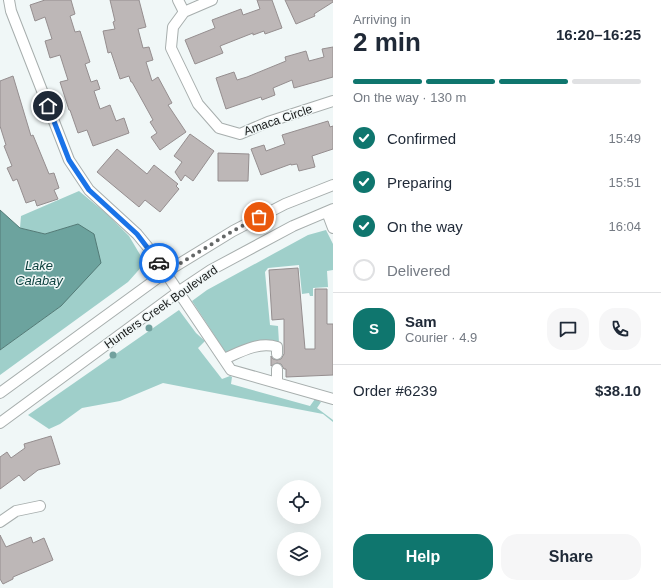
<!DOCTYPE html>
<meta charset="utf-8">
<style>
:root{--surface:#fff;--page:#f6f6f7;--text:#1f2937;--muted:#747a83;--line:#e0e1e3;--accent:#0f766e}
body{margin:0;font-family:Arial,sans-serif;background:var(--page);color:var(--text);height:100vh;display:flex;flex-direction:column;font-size:15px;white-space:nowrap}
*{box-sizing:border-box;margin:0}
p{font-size:13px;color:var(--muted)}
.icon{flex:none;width:22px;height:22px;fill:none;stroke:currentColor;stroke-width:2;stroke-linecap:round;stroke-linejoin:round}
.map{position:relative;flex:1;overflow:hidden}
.panel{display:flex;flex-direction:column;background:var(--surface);width:328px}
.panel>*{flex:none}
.fabs{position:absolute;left:277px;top:480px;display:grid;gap:8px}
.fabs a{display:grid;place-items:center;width:44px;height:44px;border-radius:50%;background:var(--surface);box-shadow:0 4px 16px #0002;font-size:20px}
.pin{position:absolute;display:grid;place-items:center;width:34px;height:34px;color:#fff;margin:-17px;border:2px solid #fff;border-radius:50%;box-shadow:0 1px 4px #0007}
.courier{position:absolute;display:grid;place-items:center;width:40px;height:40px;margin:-20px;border:3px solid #1a73e8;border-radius:50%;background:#fff;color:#222;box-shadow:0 1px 5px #0007}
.summary em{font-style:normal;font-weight:700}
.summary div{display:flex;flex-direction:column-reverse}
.summary{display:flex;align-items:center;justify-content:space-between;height:68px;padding:0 20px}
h1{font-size:26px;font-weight:700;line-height:30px}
.bar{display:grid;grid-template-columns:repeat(4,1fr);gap:6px 4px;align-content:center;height:48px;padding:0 20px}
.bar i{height:5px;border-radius:3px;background:var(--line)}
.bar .on{background:var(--accent)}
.bar p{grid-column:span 4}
.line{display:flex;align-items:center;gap:10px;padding:0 20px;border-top:1px solid var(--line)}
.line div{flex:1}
.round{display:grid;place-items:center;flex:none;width:42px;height:42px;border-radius:16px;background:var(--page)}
ol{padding:0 20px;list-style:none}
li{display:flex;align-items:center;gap:12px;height:44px}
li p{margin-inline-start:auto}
li .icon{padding:4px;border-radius:50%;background:var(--accent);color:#fff;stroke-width:4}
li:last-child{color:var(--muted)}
li i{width:22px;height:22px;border:2px solid var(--line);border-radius:50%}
.primary-button{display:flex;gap:8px;margin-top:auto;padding:8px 20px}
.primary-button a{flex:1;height:46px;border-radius:16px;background:var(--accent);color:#fff;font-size:16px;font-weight:700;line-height:46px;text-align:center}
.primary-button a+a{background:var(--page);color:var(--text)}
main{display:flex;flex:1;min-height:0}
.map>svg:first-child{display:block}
</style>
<main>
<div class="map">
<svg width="333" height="588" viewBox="0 0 333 588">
<rect width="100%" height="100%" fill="#f0f7f7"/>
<path fill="#9fcfca" d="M79,191L107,214L129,236L145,263L128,282L0,375V350L61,306L78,224L45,234L20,228L21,216Z
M326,230L333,244V270L327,271L328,287L313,288V296H310L309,293L302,294L299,265L268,268L265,272L270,325L278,326L279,343L268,340L233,352L226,353L192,301L207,290L308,235Z
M179,310L196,333L205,341L198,348L222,379L230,376L232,377L231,384L310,406L315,399L321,402L317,408L333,420V422L323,414L163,383L120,401L82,408L60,424L49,429L28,415Z"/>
<path fill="#6ca39e" stroke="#537a76" d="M0,210L20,228L45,234L78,224L94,234L101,263L61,306L0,350Z"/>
<path fill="#bdb7b7" stroke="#958e8f" d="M45,0H71L75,14L70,16L75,32L80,31L90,62L85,64L91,82L97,80L100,89L94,91L100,109L110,105L116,121L124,118L129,133L93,146L87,130L78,133L70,110H69L60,82L68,80L60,55L50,58L45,41L52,39L45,17L35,21L30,5Z
M110,0H139L146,27L138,29L143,48L149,47L153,60L146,62L152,81L158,77L172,103L168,105L186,132L160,150L151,137L157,133L150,122L153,120L132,82H131L129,76L120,79L111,52L108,53L103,31L115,29L113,22L115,21Z
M257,0H272L282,28L265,34L264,31L253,35V33L220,46L223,53L195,64L185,40L215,28L212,20L241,9L243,15L260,9Z
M285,0H333V2L314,14L315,16L296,24Z
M333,47V77L294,88L292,80L273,88L275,95L262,100L261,97L226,109L216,78L234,72L237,80L247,77L286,61L285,57L306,51L309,61L324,57L322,49Z
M13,76L31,136L33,135L49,174L54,173L59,188L54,190L58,199L37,206L35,200L26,203L17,179L13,181L7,168L12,166L4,146L6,145L0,126V81Z
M328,121L330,127L333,126V149L312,156L315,167L299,171L297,164L291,165V164L261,175L251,149L264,145L266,151L285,144L282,135Z
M190,134L214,151L193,181L185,175L181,181L175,172L182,162L174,156Z
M117,149L147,174L154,165L178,184L176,186L179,189L160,212L145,200L139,207L97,172Z
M218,153L249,154L248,181H218Z
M298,268L305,349H315V289H327V324H333V375L286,377V369H284L281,364L277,363L271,366V356L273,359L277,360L281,359L284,354V319L272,320L269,270Z
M51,436L60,464L38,470L24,481L19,475L0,489V457L7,452L11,458L25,448L24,444Z
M0,535L6,547L31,537L33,543L44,538L53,560L13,577V579L3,584L0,579Z"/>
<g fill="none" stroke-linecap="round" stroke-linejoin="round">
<g stroke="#a7aead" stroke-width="12">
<path id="minor" d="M9,0L11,11L69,160L89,190L137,234L151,251L231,370L333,399
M178,0L184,12
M212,0L184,12L173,27L171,48L198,104L219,128L240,134L268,122L333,101
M327,212L333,228
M224,359C240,352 259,341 277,347V354
M277,369V383
M0,393L166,272L233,231L285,204L333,185
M0,423L178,292L211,270L293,226L333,209
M0,522L16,511L40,506"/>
</g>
<use href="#minor" stroke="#fff" stroke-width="10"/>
</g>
<g fill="#72a19e">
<circle cx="149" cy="328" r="3.5"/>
<circle cx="113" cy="355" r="3.5"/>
</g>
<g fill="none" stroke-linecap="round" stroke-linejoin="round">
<path stroke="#646767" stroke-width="4" stroke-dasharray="0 7.2" d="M159,263L166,272L233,231L259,217"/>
<path stroke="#1a73e8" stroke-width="5" d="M48,106L69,160L89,190L137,234L159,263"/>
</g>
<g text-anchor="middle" stroke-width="3" stroke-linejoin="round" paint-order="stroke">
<g font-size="12" fill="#181a1a" stroke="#f0f7f7">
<text transform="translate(278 120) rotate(-19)" y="4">Amaca Circle</text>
<text transform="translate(161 307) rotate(-35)" y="4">Hunters Creek Boulevard</text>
</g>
<g font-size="13" font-style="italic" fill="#0a3f3c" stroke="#f0f7f7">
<text x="39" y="270">Lake<tspan x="39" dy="15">Calabay</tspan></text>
</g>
</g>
</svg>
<div class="fabs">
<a><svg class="icon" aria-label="locate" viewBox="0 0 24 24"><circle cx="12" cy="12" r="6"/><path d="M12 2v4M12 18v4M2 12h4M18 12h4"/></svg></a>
<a><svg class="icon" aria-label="layers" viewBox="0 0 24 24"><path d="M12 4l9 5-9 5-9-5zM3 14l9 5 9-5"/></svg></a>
</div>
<div class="pin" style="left:259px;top:217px;background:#ea580c"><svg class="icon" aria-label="bag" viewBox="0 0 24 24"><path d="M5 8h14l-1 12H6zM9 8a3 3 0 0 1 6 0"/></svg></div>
<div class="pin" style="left:48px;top:106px;background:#1f2937"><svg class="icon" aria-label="home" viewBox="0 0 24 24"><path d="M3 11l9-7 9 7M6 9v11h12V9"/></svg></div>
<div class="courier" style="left:159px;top:263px"><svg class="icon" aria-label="car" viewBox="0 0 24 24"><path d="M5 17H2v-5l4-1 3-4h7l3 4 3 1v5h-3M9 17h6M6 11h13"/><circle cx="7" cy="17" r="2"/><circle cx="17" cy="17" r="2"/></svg></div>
</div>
<section class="panel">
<div class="summary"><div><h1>2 min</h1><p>Arriving in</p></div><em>16:20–16:25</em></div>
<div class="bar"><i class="on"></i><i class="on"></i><i class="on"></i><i></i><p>On the way · 130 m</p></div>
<ol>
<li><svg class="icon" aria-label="check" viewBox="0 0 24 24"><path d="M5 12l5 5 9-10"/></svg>Confirmed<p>15:49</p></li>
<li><svg class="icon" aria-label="check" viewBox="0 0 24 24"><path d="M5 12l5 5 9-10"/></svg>Preparing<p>15:51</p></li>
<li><svg class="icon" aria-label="check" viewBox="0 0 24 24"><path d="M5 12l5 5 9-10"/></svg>On the way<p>16:04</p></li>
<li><i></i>Delivered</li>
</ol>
<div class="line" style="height:72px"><b class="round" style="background:var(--accent);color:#fff">S</b><div><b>Sam</b><p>Courier · 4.9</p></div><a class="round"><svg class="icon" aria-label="chat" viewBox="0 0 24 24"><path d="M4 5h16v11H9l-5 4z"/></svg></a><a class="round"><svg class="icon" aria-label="phone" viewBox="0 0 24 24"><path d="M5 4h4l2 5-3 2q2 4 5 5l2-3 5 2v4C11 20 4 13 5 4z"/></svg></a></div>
<div class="line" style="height:52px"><div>Order #6239</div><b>$38.10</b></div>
<div class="primary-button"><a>Help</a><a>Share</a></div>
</section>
</main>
